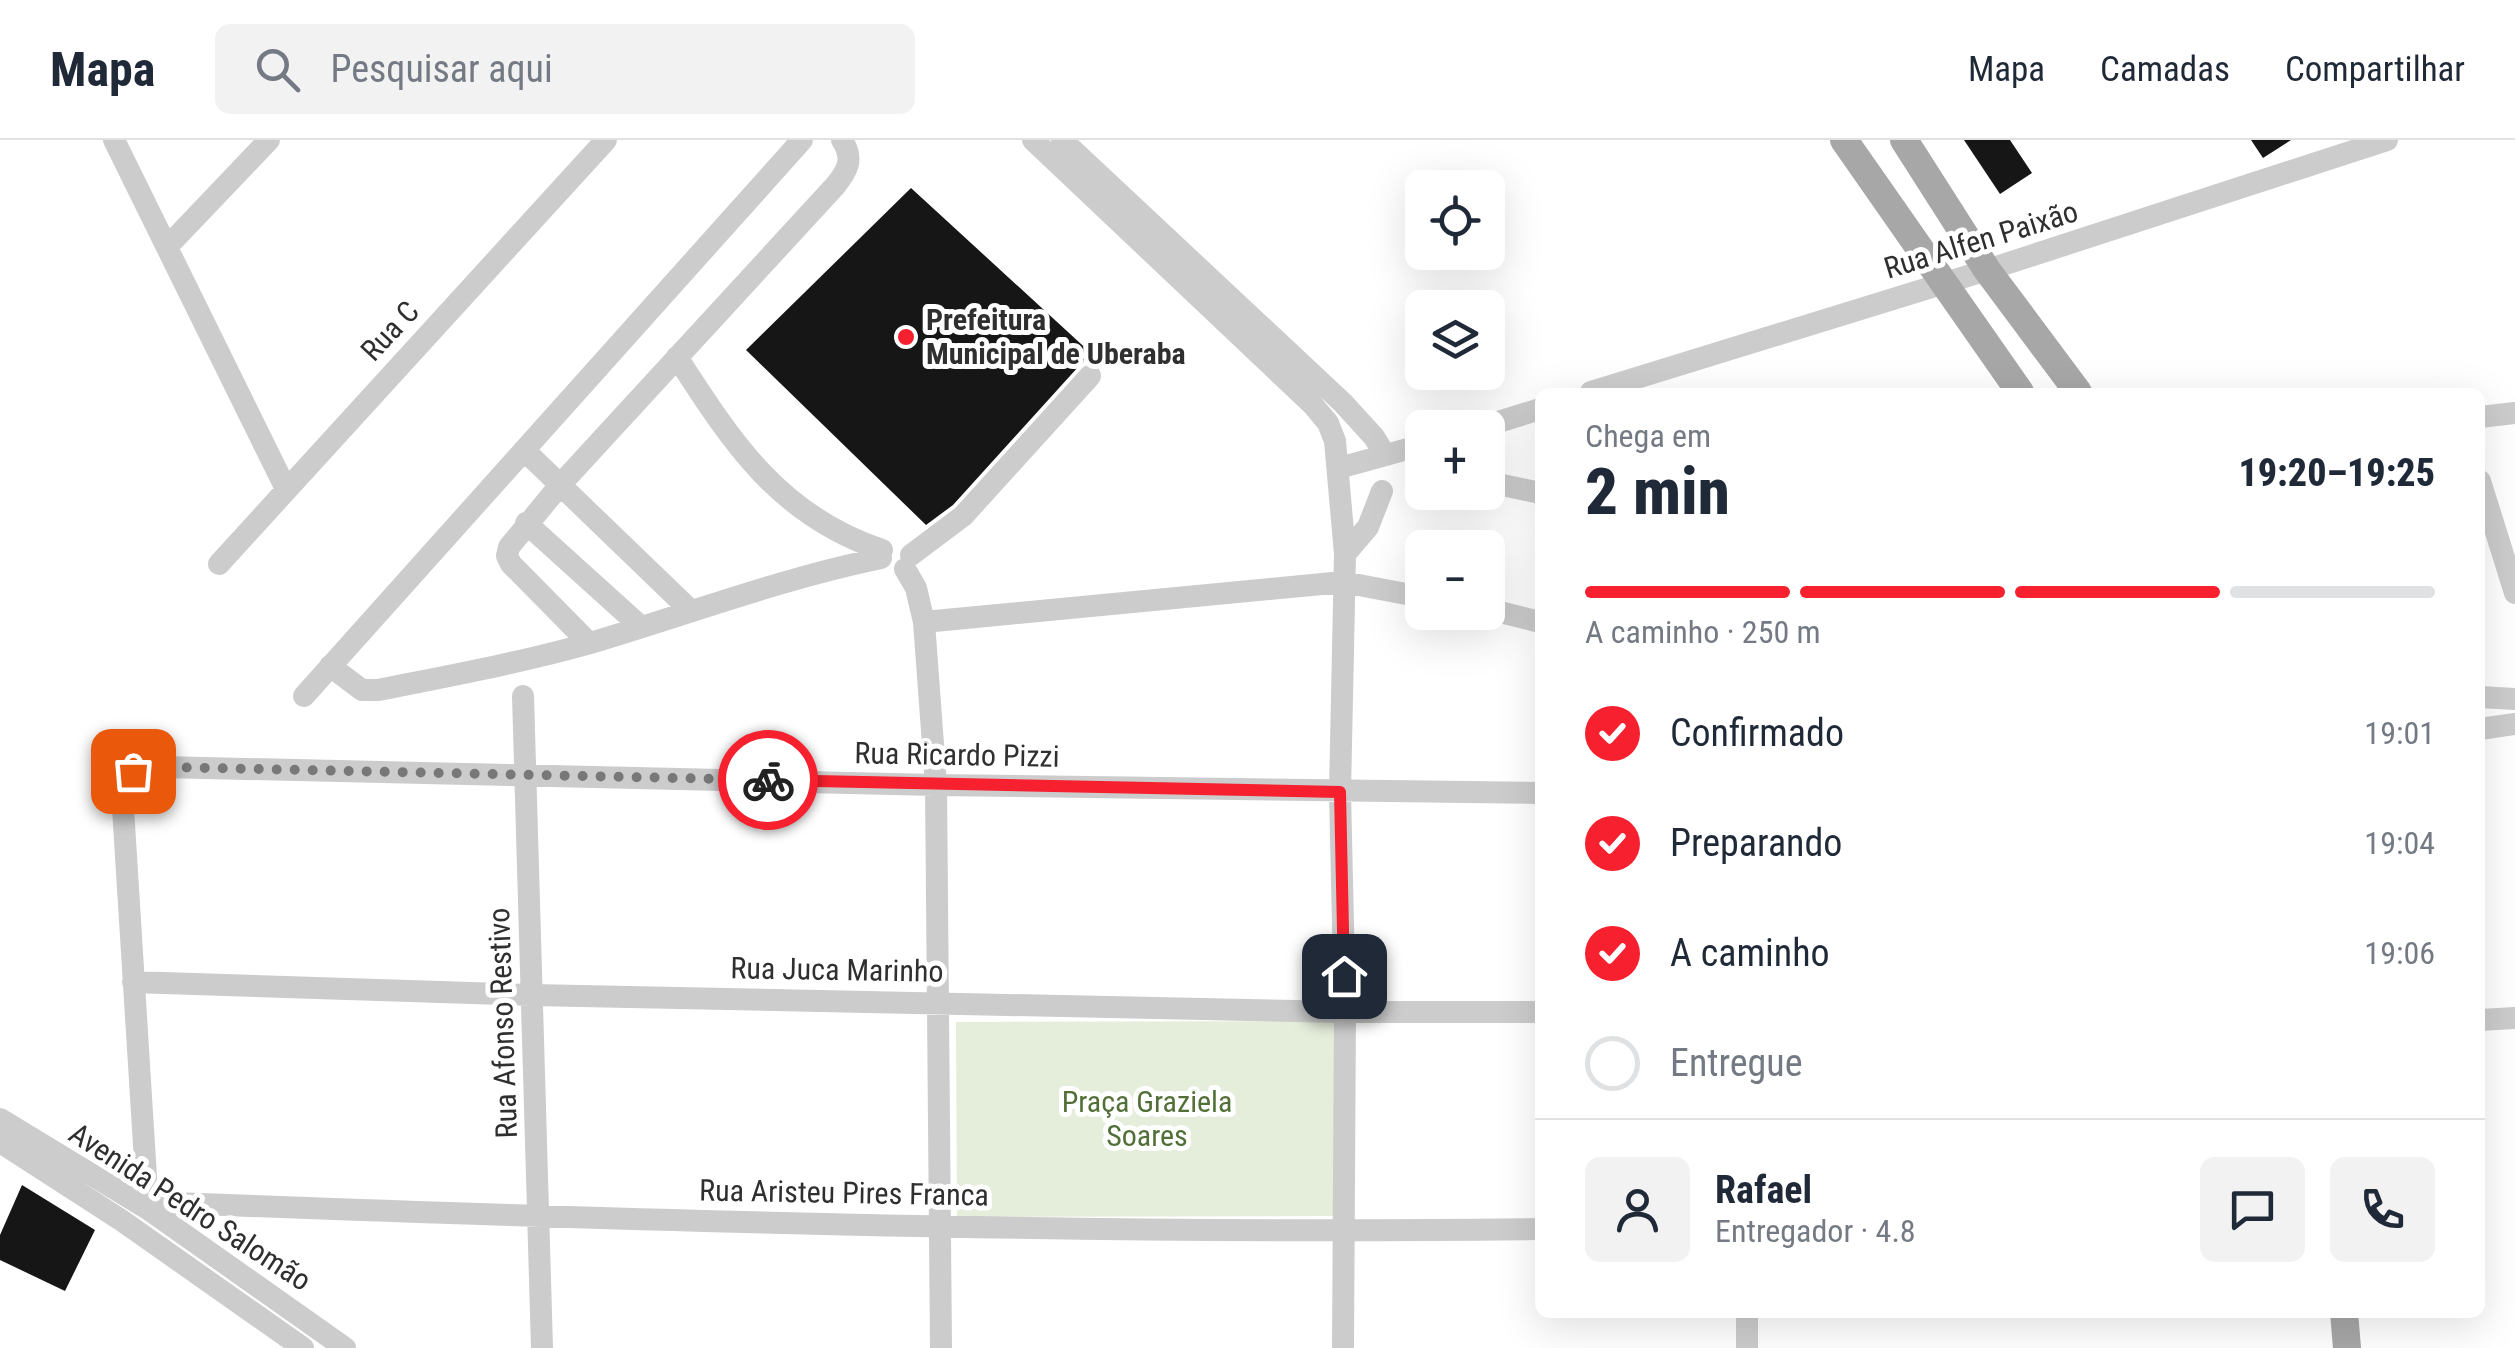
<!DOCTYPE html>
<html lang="pt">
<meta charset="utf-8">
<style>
:root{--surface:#fff;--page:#f2f2f3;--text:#1f2937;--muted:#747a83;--line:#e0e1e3;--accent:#f6202e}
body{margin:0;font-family:"Roboto Condensed",sans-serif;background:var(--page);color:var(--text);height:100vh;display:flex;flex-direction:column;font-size:38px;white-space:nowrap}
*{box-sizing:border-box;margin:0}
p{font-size:32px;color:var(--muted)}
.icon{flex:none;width:55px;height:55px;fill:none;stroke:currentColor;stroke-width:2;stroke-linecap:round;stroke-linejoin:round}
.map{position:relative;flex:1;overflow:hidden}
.details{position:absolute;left:1535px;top:248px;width:950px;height:930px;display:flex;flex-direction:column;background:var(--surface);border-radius:15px;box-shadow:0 10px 40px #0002}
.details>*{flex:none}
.fabs{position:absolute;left:1405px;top:30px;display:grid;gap:20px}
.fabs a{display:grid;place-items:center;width:100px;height:100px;border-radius:15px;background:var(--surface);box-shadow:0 10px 40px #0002;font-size:50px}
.pin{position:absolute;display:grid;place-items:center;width:85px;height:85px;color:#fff;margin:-42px;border-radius:20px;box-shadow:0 5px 15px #0006}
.courier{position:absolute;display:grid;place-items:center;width:100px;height:100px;margin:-50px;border:8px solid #f6202e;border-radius:50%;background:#fff;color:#222;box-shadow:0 2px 12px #0007}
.overview em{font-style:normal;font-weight:800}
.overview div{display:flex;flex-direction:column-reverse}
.overview{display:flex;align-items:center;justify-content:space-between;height:170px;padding:0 50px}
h1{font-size:65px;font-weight:800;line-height:75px}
.bar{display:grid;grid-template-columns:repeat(4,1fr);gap:15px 10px;align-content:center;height:120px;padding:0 50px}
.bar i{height:12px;border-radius:8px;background:var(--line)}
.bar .current{background:var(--accent)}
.bar p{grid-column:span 4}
.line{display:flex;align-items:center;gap:25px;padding:0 50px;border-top:2px solid var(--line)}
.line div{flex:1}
.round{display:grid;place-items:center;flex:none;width:105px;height:105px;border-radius:15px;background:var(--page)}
ol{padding:0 50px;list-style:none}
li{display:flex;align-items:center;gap:30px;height:110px}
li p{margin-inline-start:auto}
li .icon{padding:10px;border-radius:50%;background:var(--accent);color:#fff;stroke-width:4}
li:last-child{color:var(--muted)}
li i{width:55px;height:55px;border:5px solid var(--line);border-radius:50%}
header{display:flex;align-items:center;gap:60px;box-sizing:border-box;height:140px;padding:0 50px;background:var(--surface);border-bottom:2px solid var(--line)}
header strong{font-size:48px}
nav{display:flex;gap:55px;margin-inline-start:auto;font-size:35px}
.search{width:700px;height:90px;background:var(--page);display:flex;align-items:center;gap:25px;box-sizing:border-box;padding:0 35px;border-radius:15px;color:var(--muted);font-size:38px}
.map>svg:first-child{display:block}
</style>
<header>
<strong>Mapa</strong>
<div class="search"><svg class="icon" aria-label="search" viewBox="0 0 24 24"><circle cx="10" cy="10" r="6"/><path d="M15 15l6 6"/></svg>Pesquisar aqui</div>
<nav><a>Mapa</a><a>Camadas</a><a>Compartilhar</a></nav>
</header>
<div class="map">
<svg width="2515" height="1208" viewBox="0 0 2515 1208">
<rect width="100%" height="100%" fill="#fff"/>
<path fill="#e5eddb" d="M1337,881L1339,1076L957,1077L956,882Z"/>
<path fill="#161616" d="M1964,0H2010L2032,33L2000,54Z
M2251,0H2291L2263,18Z
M911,48L1093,215L1079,226L953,365L926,385L746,210Z
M22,1045L95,1090L65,1151L0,1120V1095Z"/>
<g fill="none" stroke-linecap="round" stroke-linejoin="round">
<path stroke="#ccc" stroke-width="22" d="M114,0L286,349
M1033,0L1312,264L1328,283L1335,301L1345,414L1340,652L1345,872L1343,1208
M1062,0L1343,263L1374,297L1385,315
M167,107L269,0
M677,217C733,304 780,376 882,410
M1591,252L1987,130L2387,0
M2480,277L2515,273
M1479,288L1540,269
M524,310L690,470
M1339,328L1422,305
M2480,341L2515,453
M1488,342L1540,353
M526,383L640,486
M1345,414L1368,387L1382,351
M911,415L963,376L1090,236
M219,424L606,0
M905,429L916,448L924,482L936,645L941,1208
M1488,469L1540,482
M924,482L1343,442L1422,457
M589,503L511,424L507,416L509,407L560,345L835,46C848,30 854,19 842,0
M330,526L362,550H378C448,536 519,523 587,504C685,475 780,439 881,418
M304,556L802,0
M523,556L542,1208
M2480,557L2515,559
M2480,589L2515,584
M133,842L532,855L1345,872H1540
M2480,880L2515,878
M0,979L148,1069L345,1208
M0,1002L121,1080L303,1208
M148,1062C611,1080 1076,1095 1540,1089
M148,1069L122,652L125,640L133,631L163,627L936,645L1540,653
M1747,1172V1208"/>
<path stroke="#a7a7a7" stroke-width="28" d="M1844,0L2020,252
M1904,0L1987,130L2078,252
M2344,1172L2347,1208"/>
</g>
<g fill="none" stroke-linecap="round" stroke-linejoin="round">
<path stroke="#787878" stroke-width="10" stroke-dasharray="0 18" d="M133,631L163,627L768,640"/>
<path stroke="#f6202e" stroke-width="12" d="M768,640L1340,652L1344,836"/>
</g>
<circle fill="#f6202e" stroke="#fff" stroke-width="4" cx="906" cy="197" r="10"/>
<g text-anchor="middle" stroke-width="10" stroke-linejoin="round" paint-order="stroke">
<g font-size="30" fill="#2f2f2f" stroke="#fff">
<text transform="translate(1981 100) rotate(-17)" y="10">Rua Alfen Paixão</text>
<text transform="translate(390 191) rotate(-47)" y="10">Rua C</text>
<text transform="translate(957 615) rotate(1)" y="10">Rua Ricardo Pizzi</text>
<text transform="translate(837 830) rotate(1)" y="10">Rua Juca Marinho</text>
<text transform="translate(503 883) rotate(-92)" y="10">Rua Afonso Restivo</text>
<text transform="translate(844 1053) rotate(1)" y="10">Rua Aristeu Pires Franca</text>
<text transform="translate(190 1067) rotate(33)" y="10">Avenida Pedro Salomão</text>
</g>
<g font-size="30" font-weight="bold" fill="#2f2f2f" stroke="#fff" text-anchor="start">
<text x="926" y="190">Prefeitura<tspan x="926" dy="34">Municipal de Uberaba</tspan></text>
</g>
<g font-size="30" fill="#516f37" stroke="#fff">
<text x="1147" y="972">Praça Graziela<tspan x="1147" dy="34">Soares</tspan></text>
</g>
</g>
</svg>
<div class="fabs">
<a><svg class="icon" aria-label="locate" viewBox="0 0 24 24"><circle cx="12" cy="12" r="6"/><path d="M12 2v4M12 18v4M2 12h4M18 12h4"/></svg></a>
<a><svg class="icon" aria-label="layers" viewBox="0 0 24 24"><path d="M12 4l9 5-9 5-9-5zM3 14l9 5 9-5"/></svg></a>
<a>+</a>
<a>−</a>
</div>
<div class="pin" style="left:133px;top:631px;background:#ea580c"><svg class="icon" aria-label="bag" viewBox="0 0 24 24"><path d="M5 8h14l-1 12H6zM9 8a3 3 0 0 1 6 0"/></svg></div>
<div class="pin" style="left:1344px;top:836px;background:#1f2937"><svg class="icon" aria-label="home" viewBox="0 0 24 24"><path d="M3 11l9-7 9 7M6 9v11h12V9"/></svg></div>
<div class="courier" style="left:768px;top:640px"><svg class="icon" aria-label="bike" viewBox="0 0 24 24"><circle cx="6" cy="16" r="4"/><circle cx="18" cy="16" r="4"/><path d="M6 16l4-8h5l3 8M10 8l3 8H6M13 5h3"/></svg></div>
<section class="details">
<div class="overview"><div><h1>2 min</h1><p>Chega em</p></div><em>19:20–19:25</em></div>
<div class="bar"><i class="current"></i><i class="current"></i><i class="current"></i><i></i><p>A caminho · 250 m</p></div>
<ol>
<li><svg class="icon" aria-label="check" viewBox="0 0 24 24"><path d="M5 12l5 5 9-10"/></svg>Confirmado<p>19:01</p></li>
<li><svg class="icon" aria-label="check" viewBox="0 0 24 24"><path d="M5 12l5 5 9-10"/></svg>Preparando<p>19:04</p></li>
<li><svg class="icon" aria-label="check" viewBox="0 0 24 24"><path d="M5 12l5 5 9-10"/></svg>A caminho<p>19:06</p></li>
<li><i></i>Entregue</li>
</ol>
<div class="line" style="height:180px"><a class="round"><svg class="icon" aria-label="person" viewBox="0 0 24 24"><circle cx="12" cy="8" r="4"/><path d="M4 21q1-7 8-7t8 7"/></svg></a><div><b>Rafael</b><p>Entregador · 4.8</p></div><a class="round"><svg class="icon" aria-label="chat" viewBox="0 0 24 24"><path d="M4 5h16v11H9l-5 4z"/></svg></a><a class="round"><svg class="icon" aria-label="phone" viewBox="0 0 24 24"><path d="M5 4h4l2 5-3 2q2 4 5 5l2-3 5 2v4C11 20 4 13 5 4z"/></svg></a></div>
</section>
</div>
